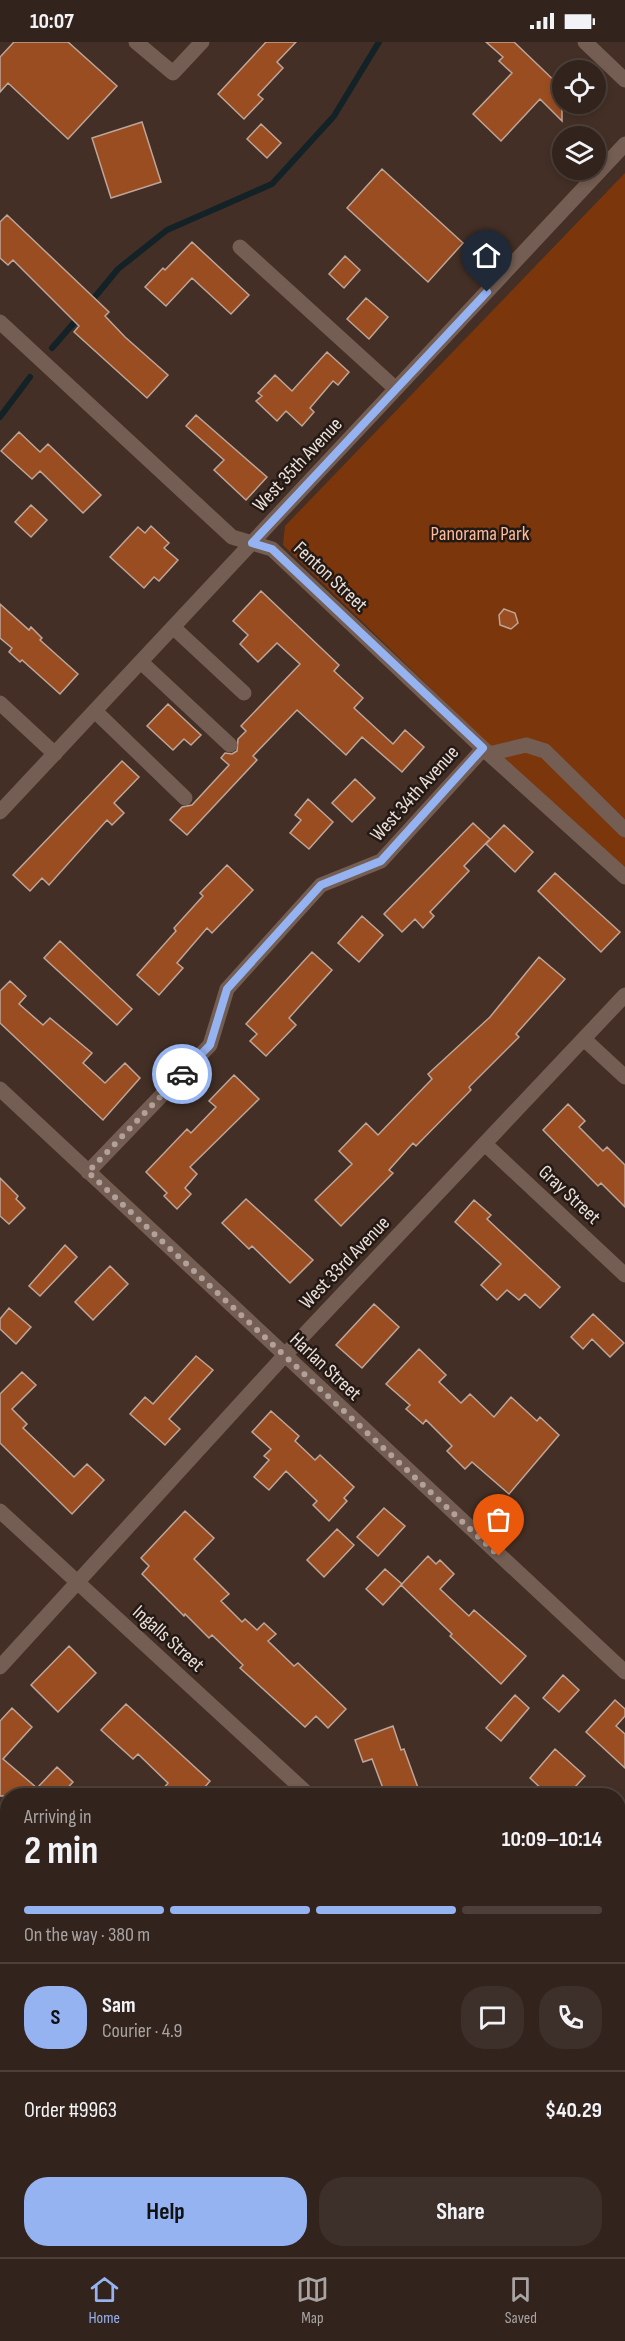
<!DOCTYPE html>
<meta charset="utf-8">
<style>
:root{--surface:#32231c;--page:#3d2f29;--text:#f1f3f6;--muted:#a8a4a3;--line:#4d403b;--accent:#95b2f1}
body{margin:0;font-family:"Sofia Sans Condensed",sans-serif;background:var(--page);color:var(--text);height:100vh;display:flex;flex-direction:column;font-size:22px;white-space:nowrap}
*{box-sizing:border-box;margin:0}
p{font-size:20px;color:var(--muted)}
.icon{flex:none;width:33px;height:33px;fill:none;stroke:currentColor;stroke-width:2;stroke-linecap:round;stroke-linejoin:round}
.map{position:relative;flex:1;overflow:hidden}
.details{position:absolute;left:0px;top:1746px;width:626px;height:470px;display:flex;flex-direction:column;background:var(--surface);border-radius:24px 24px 0 0;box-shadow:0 3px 9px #0003,0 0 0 2px var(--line)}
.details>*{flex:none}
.buttons{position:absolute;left:552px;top:18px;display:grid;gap:12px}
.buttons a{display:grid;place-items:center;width:54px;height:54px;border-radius:50%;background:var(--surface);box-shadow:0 3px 9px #0003,0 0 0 2px var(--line);font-size:30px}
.pin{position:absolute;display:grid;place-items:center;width:51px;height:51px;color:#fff;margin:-62px -26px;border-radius:50% 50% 50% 0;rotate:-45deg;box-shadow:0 0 6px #0007}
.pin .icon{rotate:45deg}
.courier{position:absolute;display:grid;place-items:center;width:60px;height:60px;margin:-30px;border:4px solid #95b2f1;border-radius:50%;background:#fff;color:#222;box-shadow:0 2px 8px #0007}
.summary em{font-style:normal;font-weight:700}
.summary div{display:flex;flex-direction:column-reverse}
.summary{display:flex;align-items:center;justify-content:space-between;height:102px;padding:0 24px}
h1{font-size:39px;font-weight:700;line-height:45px}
.bar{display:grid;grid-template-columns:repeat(4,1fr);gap:9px 6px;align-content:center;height:72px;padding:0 24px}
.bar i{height:8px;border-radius:4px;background:var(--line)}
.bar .on{background:var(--accent)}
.bar p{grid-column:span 4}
.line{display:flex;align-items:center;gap:15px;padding:0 24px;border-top:2px solid var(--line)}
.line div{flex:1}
.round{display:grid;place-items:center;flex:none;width:63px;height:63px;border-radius:24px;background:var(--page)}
.action{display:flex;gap:12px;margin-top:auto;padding:12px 24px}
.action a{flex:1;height:69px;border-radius:24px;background:var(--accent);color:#111;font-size:24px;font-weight:700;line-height:69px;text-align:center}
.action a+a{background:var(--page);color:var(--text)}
.status{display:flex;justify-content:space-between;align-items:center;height:42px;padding:0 30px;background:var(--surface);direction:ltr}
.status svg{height:16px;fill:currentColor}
.tab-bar{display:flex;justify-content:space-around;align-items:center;height:84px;border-top:2px solid var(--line);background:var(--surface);font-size:16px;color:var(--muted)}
.tab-bar a{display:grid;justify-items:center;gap:3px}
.tab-bar .on{color:var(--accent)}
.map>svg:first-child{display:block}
</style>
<div class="status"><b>10:07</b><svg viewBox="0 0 49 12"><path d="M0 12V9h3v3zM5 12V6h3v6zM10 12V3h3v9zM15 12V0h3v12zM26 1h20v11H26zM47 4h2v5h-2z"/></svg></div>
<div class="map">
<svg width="625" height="2215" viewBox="0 0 625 2215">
<rect width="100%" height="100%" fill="#432f25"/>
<path fill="#7b370b" d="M625,131V827L513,726L283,503L285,484Z"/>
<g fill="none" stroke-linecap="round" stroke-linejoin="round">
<path stroke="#122226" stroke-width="6" d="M89,262L118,227L167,188L272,142L334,74L379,0
M52,306L79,275
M0,375L30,335"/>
</g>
<path fill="#9a4d21" stroke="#bea599" stroke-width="1.5" d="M14,0H68L117,44L68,97L8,41L0,50V15Z
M266,0H296L277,20L283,26L258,53L263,57L244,77L218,52Z
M486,0H514L562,46V79L540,57L501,99L473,72L512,31L499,19L503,15Z
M142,80L161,140L111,156L92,96Z
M261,82L281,101L267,116L247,97Z
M382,127L463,201L428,240L347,166Z
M7,173L109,270L105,274L125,295L168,333L147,356L74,290L79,284L13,218L8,223L0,216V180Z
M192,200L249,253L231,272L192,236L166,264L145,245L163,226L165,228Z
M345,214L360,228L344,246L329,232Z
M366,256L388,275L369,297L347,277Z
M327,310L349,330L338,343L333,339L310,366L314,370L302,384L286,369L277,379L256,359L262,354L258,351L275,333L292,349Z
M196,373L267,435L246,458L214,428L224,418L186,384Z
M19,390L40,410L48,402L101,453L83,471L40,429L32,437L1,409Z
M31,463L47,478L31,495L15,480Z
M151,484L169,501L164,506L178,518L159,539L154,535L144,546L110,515L138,485L145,491Z
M261,549L339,623L334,629L363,656L354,666L393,702L405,688L424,705L402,730L362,695L346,713L297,668L253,714L257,718L187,793L170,778L182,765L192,763L229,723L221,716L225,711L232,712L237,709L238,697L246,689L241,684L300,622L277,601L258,620L240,602L248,593L233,579Z
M0,562L29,588L31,585L42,596L40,598L78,632L60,652L22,618L20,620L9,610L12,606L0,596Z
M504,567L515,571L518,581L511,587L500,583L499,573Z
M168,662L201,693L191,703L184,697L173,708L147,684Z
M122,719L139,735L114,761L124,771L112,783L107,778L49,843L42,836L30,849L13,833Z
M355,737L375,756L352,780L332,761Z
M308,757L333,780L309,807L290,791L301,778L295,773Z
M473,781L490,797L464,824L469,829L430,870L434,874L423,886L415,877L402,890L384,872Z
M504,783L533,810L515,830L486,802Z
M227,823L253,848L212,891L207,886L177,921L183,926L159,953L137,933L176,889L174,886L203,854L200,851Z
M555,831L620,890L601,910L538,849Z
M362,874L383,893L359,920L338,901Z
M60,899L132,967L117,983L44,916Z
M312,910L332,928L289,976L296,983L266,1014L250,999L257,992L246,982Z
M539,915L565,937L516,992L519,995L469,1045L471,1048L416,1104L413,1101L389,1128L393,1131L341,1184L315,1158L352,1122L339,1109L366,1081L378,1093L432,1037L428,1032L490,975Z
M10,939L26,954L19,962L43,983L50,976L92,1011L83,1021L105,1041L125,1021L140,1036L103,1078L0,981V949Z
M234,1033L259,1057L190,1125L197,1132L185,1146L191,1152L177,1167L164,1154L167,1151L146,1130L187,1087L191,1091L216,1065L209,1059Z
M568,1062L585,1079L579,1085L603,1109L607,1105L625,1123V1165L601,1141L598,1144L543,1088Z
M0,1136L18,1154L16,1157L25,1166L9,1182L0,1174Z
M246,1157L313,1218L290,1241L252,1204L249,1207L222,1181Z
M474,1158L491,1173L487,1177L560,1245L540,1266L525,1252L519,1258L507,1248L497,1258L481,1243L501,1222L455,1180Z
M65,1203L77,1215L40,1254L29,1244Z
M110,1224L128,1242L93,1278L75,1260Z
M374,1262L399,1285L362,1326L336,1303Z
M9,1266L31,1285L16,1302L0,1287V1277Z
M593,1272L624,1301L610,1315L592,1297L583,1307L571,1295Z
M419,1307L446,1333L439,1340L461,1361L470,1352L494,1375L511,1355L537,1379L540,1375L559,1393L509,1452L472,1420L465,1427L447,1409L452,1404L426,1378L423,1382L406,1367L410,1363L386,1342Z
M196,1314L213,1328L169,1377L180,1387L165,1403L130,1372L145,1355L153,1362Z
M22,1330L36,1343L12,1367L27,1382L23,1386L74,1435L87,1422L104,1438L72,1472L0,1401V1352Z
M271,1369L299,1394L295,1399L315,1418L320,1413L354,1445L344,1456L347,1459L329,1479L313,1463L317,1459L286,1429L269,1448L254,1435L269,1418L264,1414L271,1407L252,1390Z
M384,1466L405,1484L378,1514L357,1495Z
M185,1469L214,1496L194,1517L229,1552L221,1559L242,1580L245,1577L257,1588L264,1581L276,1592L268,1599L294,1624L298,1621L346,1667L328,1686L316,1674L305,1685L240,1626L243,1623L212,1593L209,1596L185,1572L184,1574L142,1532L149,1524L141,1516Z
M337,1487L354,1503L324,1535L307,1518Z
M428,1514L436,1522L440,1518L454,1532L440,1547L469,1574L474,1568L526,1614L501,1642L450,1594L452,1592L401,1543Z
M385,1527L402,1542L383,1563L366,1547Z
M69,1604L96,1631L58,1670L31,1643Z
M563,1633L579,1648L559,1670L543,1656Z
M515,1653L529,1666L501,1699L486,1686Z
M615,1658L625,1667V1674L616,1684L625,1692V1726L586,1690Z
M126,1662L210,1739L204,1746L212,1754H157L168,1741L138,1712L133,1717L101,1688Z
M12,1666L32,1685L3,1717L37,1746L57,1725L73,1740L60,1754H0V1679Z
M393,1684L401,1708L404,1707L421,1754H392L389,1747L384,1749L372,1717L363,1720L355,1698Z
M555,1707L585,1734L575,1745L584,1754H549L530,1736Z"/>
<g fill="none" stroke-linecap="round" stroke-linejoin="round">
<path stroke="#745d52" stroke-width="15" d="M136,0L173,31L202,0
M585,0L625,38
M240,205L396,347
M0,280L232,495L272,507L489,712L625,835
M173,585L244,651
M141,620L230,703
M0,661L55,712
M95,669L185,756
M489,712L526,703L545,709L625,788
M0,770L625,102
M584,997L625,1035
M0,1047L625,1630
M485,1102L625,1233
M88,1130L210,1003L227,947L321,843L381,819L483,707
M0,1469L310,1754
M0,1625L284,1314L625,953
M618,1814L625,1807
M618,1820L625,1826
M0,1842L8,1849
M618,2007L625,2014
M376,2208L384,2215
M243,2215L250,2208"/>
</g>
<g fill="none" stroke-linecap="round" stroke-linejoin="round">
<path stroke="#b1a199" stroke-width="6" stroke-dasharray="0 10.8" d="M182,1032L88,1130L499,1514"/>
<path stroke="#95b2f1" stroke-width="8" d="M182,1032L210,1003L227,947L321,843L381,819L483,706L272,507L252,501L487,250"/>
</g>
<g text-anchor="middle" stroke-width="5" stroke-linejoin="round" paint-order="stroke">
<g font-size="20" fill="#ecdfd8" stroke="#231915">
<text transform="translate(297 422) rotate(-47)" y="7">West 35th Avenue</text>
<text transform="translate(331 534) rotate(43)" y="7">Fenton Street</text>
<text transform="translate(414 751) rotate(-48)" y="7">West 34th Avenue</text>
<text transform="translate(570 1152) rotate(43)" y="7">Gray Street</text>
<text transform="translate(344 1220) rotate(-46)" y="7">West 33rd Avenue</text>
<text transform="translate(326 1324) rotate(43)" y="7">Harlan Street</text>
<text transform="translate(169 1596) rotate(42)" y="7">Ingalls Street</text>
</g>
<g font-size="20" fill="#fcbb9a" stroke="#231915">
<text x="480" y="498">Panorama Park</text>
</g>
</g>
</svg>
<div class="buttons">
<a><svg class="icon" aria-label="locate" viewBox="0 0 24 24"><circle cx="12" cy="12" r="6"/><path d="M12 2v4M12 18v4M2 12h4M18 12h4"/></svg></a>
<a><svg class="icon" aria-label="layers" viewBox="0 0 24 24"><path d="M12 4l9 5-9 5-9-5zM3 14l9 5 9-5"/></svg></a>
</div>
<div class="pin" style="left:499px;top:1514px;background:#ea580c"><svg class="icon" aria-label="bag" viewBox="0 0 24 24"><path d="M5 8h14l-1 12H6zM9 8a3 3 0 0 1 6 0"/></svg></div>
<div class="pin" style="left:487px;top:250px;background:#1f2937"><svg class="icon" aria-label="home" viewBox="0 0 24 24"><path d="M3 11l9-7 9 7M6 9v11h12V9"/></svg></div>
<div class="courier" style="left:182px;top:1032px"><svg class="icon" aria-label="car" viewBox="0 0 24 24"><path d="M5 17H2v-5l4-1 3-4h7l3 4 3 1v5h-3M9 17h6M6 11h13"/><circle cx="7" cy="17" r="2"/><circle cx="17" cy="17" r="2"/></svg></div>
<section class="details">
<div class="summary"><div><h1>2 min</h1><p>Arriving in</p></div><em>10:09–10:14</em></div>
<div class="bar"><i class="on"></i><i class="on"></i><i class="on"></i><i></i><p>On the way · 380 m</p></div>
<div class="line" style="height:108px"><b class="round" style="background:var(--accent);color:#111">S</b><div><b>Sam</b><p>Courier · 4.9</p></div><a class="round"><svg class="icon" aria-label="chat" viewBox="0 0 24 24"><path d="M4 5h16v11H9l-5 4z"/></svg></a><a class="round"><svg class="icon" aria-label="phone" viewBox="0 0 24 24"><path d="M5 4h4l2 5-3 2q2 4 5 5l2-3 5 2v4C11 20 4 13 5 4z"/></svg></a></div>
<div class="line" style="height:78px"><div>Order #9963</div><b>$40.29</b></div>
<div class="action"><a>Help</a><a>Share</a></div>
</section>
</div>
<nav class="tab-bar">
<a class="on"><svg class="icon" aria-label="home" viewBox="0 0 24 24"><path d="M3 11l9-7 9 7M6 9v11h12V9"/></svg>Home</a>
<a><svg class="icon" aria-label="map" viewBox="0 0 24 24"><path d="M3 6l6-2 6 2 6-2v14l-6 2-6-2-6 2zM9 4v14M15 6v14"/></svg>Map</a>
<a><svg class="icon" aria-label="saved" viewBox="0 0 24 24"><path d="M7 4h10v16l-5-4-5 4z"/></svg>Saved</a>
</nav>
